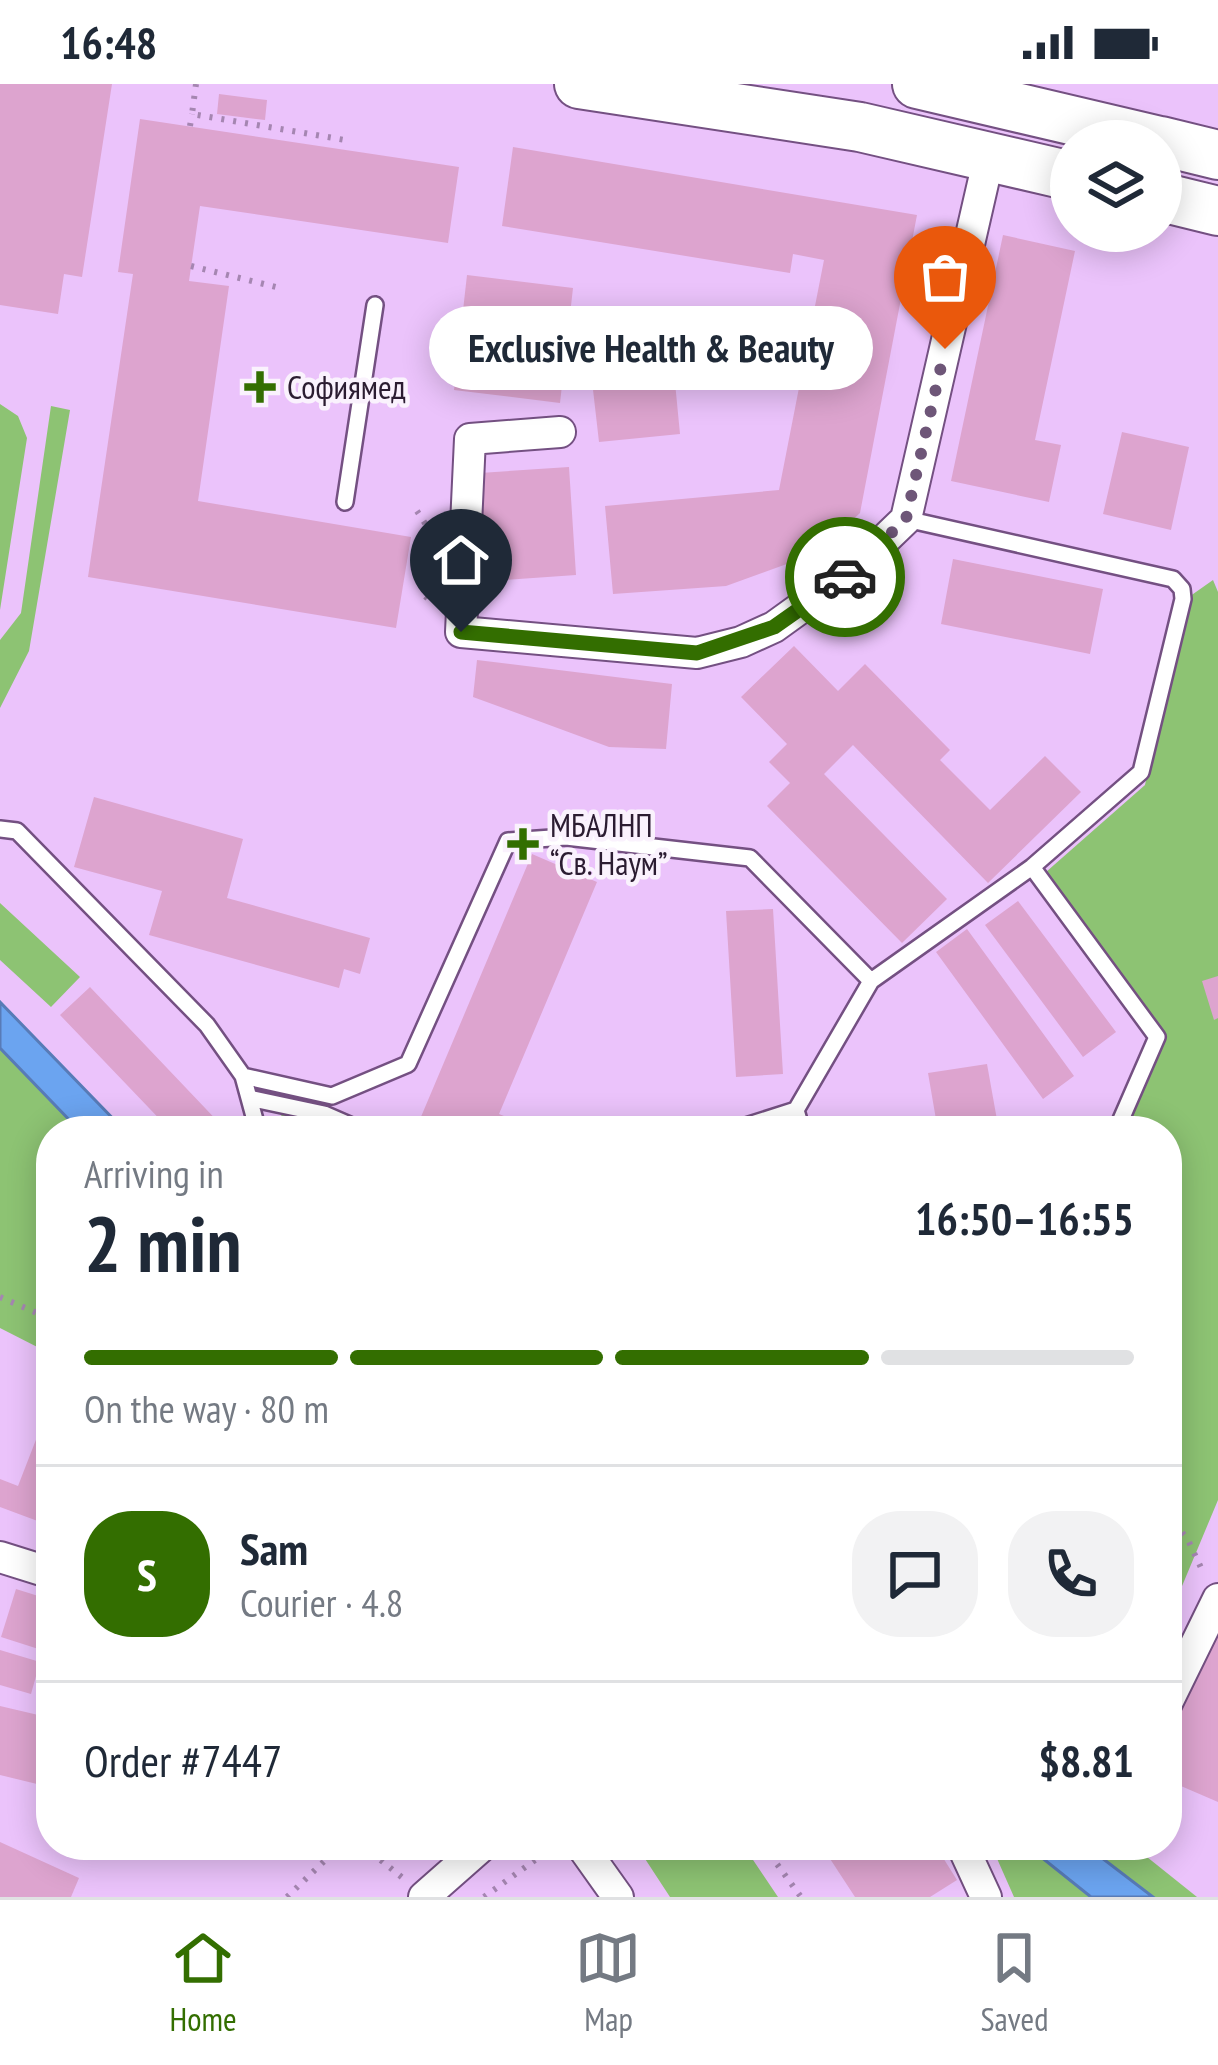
<!DOCTYPE html>
<meta charset="utf-8">
<style>
:root{--surface:#fff;--page:#f2f2f3;--text:#1f2937;--muted:#747a83;--line:#e0e1e3;--accent:#336e00}
body{margin:0;font-family:"PT Sans Narrow",sans-serif;background:var(--page);color:var(--text);height:100vh;display:flex;flex-direction:column;font-size:45px;white-space:nowrap}
*{box-sizing:border-box;margin:0}
p{font-size:39px;color:var(--muted)}
.icon{flex:none;width:66px;height:66px;fill:none;stroke:currentColor;stroke-width:2;stroke-linecap:round;stroke-linejoin:round}
.map{position:relative;flex:1;overflow:hidden}
.drawer{position:absolute;left:36px;top:1032px;width:1146px;height:744px;display:flex;flex-direction:column;background:var(--surface);border-radius:48px;box-shadow:0 6px 30px #0003}
.drawer>*{flex:none}
.tools{position:absolute;left:1050px;top:36px;display:grid;gap:24px}
.tools a{display:grid;place-items:center;width:132px;height:132px;border-radius:50%;background:var(--surface);box-shadow:0 6px 30px #0003;font-size:60px}
.pin{position:absolute;display:grid;place-items:center;width:102px;height:102px;color:#fff;margin:-123px -51px;border-radius:50% 50% 50% 0;rotate:-45deg;box-shadow:0 0 12px #0007}
.pin .icon{rotate:45deg}
.courier{position:absolute;display:grid;place-items:center;width:120px;height:120px;margin:-60px;border:9px solid #336e00;border-radius:50%;background:#fff;color:#222;box-shadow:0 3px 15px #0007}
.bubble{position:absolute;height:84px;border-radius:42px;background:var(--surface);box-shadow:0 6px 30px #0003;font-size:39px;font-weight:700;line-height:84px;text-align:center}
.summary em{font-style:normal;font-weight:700}
.summary div{display:flex;flex-direction:column-reverse}
.summary{display:flex;align-items:center;justify-content:space-between;height:204px;padding:0 48px}
h1{font-size:78px;font-weight:700;line-height:90px}
.bar{display:grid;grid-template-columns:repeat(4,1fr);gap:18px 12px;align-content:center;height:144px;padding:0 48px}
.bar i{height:15px;border-radius:9px;background:var(--line)}
.bar .on{background:var(--accent)}
.bar p{grid-column:span 4}
.line{display:flex;align-items:center;gap:30px;padding:0 48px;border-top:3px solid var(--line)}
.line div{flex:1}
.round{display:grid;place-items:center;flex:none;width:126px;height:126px;border-radius:48px;background:var(--page)}
.status{display:flex;justify-content:space-between;align-items:center;height:84px;padding:0 60px;background:var(--surface);direction:ltr}
.status svg{height:33px;fill:currentColor}
.tab-bar{display:flex;justify-content:space-around;align-items:center;height:168px;border-top:3px solid var(--line);background:var(--surface);font-size:33px;color:var(--muted)}
.tab-bar a{display:grid;justify-items:center;gap:6px}
.tab-bar .on{color:var(--accent)}
.map>svg:first-child{display:block}
</style>
<div class="status"><b>16:48</b><svg viewBox="0 0 49 12"><path d="M0 12V9h3v3zM5 12V6h3v6zM10 12V3h3v9zM15 12V0h3v12zM26 1h20v11H26zM47 4h2v5h-2z"/></svg></div>
<div class="map">
<svg width="1218" height="1813" viewBox="0 0 1218 1813">
<rect width="100%" height="100%" fill="#ebc3fb"/>
<path fill="#8dc373" d="M0,320L18,332L27,354L0,526Z
M51,322L70,326L29,567L0,624V556L21,529Z
M1213,496L1218,508V1416L1167,1538V1047H1122L1165,953L1046,788L1145,701L1186,515Z
M0,819L80,893L51,923L0,876Z
M0,964L80,1047H51V1270L0,1244Z
M284,1022L320,1032L316,1047H277Z
M636,1761H743L778,1813H670Z
M991,1761H1132L1197,1813H1014Z"/>
<path fill="#6ba4f0" stroke="#587bb7" stroke-width="3" d="M0,918L125,1047H80L0,964Z
M1026,1761H1085L1153,1813H1091Z"/>
<path fill="#dda4cf" d="M0,0H112L82,193L64,190L58,230L0,221Z
M219,10L267,16L265,36L217,30Z
M140,35L459,83L448,159L200,122L189,197L229,202L198,417L411,453L396,544L88,493L133,190L118,188Z
M513,63L917,131L860,429L817,469L726,502L613,510L605,422L779,406L824,176L793,170L790,189L502,142Z
M1003,151L1075,167L1035,356L1061,361L1049,418L951,397Z
M467,191L573,204L560,319L454,306Z
M674,288L680,350L599,358L592,297Z
M1122,348L1189,363L1171,446L1103,430Z
M569,383L576,491L488,497L480,389Z
M953,475L1103,505L1090,570L941,540Z
M794,562L838,607L865,580L950,666L940,676L990,726L1045,672L1081,708L988,799L853,661L824,690L947,815L902,859L767,722L790,699L769,678L787,660L741,613Z
M477,576L672,600L666,665L609,663L473,613Z
M94,713L243,755L227,814L370,854L360,890L344,885L339,904L149,851L162,807L74,783Z
M532,770L597,798L499,1030L541,1047H415Z
M1018,817L1116,948L1083,973L985,841Z
M773,825L783,990L736,993L726,827Z
M967,845L1074,992L1043,1015L936,868Z
M1218,892V934L1214,936L1202,897Z
M90,903L225,1045L223,1047H171L60,931Z
M987,980L999,1047H938L928,989Z
M51,1317V1442L0,1423V1395L18,1402Z
M16,1505L51,1516V1569L1,1553Z
M1218,1533V1718L1167,1696V1650Z
M0,1566L40,1578L31,1610L0,1601Z
M0,1622L51,1634L37,1700L0,1691Z
M0,1758L79,1794L71,1813H0Z
M821,1761H935L957,1796L930,1813H855Z"/>
<g fill="none" stroke-linecap="round" stroke-linejoin="round">
<g stroke="#745082" stroke-width="20">
<path id="service" d="M345,418L375,221
M0,745L17,747L207,941L243,992L258,1047
M1032,783L1157,953L1116,1047
M243,992L332,1012L408,980L508,757L566,753L750,774L871,897L1032,783L1141,688L1183,515L1182,505L1173,495L906,435
M249,1014L324,1030L363,1047
M796,1026L871,897
M730,1047L796,1026L802,1047"/>
</g>
<g stroke="#745082" stroke-width="34">
<path id="minor" d="M560,348L470,355L461,548L697,569L741,558L774,543L853,486L906,435L989,73
M0,1473L51,1489
M1167,1619L1218,1515
M581,1761L618,1813
M962,1761L986,1813
M424,1813L483,1761"/>
</g>
<g stroke="#745082" stroke-width="52">
<path id="primary" d="M579,0L860,43L1071,92
M917,0L1160,57
M1161,57L1218,71
M1161,113L1218,127"/>
</g>
<path stroke="#a586b1" stroke-width="6" stroke-dasharray="3 9" stroke-linecap="butt" d="M196,0L192,30L345,56
M190,42L192,30
M191,182L284,205
M417,427L434,453
M431,477L425,512L433,520
M0,1213L51,1235
M1167,1430L1188,1456L1203,1488
M362,1761L404,1795
M763,1761L801,1813
M287,1813L341,1761
M484,1813L553,1763"/>
<use href="#service" stroke="#fff" stroke-width="15"/>
<use href="#minor" stroke="#fff" stroke-width="30"/>
<use href="#primary" stroke="#fff" stroke-width="48"/>
</g>
<g fill="none" stroke-linecap="round" stroke-linejoin="round">
<path stroke="#6e5678" stroke-width="12" stroke-dasharray="0 21.6" d="M845,493L906,435L945,265"/>
<path stroke="#336e00" stroke-width="15" d="M461,548L697,569L774,543L845,493"/>
</g>
<g fill="#336e00" stroke="#faf2fd" stroke-width="4.5">
<path d="M254 285h12v12h12v12h-12v12h-12v-12h-12v-12h12z"/>
<path d="M517 742h12v12h12v12h-12v12h-12v-12h-12v-12h12z"/>
</g>
<g text-anchor="middle" stroke-width="9" stroke-linejoin="round" paint-order="stroke">
<g font-size="33" fill="#2b1c31" stroke="#faf2fd" text-anchor="start">
<text x="287" y="315">Софиямед</text>
<text x="550" y="753">MБАЛНП<tspan x="550" dy="38">“Св. Наум”</tspan></text>
</g>
</g>
</svg>
<div class="tools">
<a><svg class="icon" aria-label="layers" viewBox="0 0 24 24"><path d="M12 4l9 5-9 5-9-5zM3 14l9 5 9-5"/></svg></a>
</div>
<div class="pin" style="left:945px;top:265px;background:#ea580c"><svg class="icon" aria-label="bag" viewBox="0 0 24 24"><path d="M5 8h14l-1 12H6zM9 8a3 3 0 0 1 6 0"/></svg></div>
<div class="pin" style="left:461px;top:548px;background:#1f2937"><svg class="icon" aria-label="home" viewBox="0 0 24 24"><path d="M3 11l9-7 9 7M6 9v11h12V9"/></svg></div>
<div class="courier" style="left:845px;top:493px"><svg class="icon" aria-label="car" viewBox="0 0 24 24"><path d="M5 17H2v-5l4-1 3-4h7l3 4 3 1v5h-3M9 17h6M6 11h13"/><circle cx="7" cy="17" r="2"/><circle cx="17" cy="17" r="2"/></svg></div>
<div class="bubble" style="left:429px;top:222px;width:444px">Exclusive Health &amp; Beauty</div>
<section class="drawer">
<div class="summary"><div><h1>2 min</h1><p>Arriving in</p></div><em>16:50–16:55</em></div>
<div class="bar"><i class="on"></i><i class="on"></i><i class="on"></i><i></i><p>On the way · 80 m</p></div>
<div class="line" style="height:216px"><b class="round" style="background:var(--accent);color:#fff">S</b><div><b>Sam</b><p>Courier · 4.8</p></div><a class="round"><svg class="icon" aria-label="chat" viewBox="0 0 24 24"><path d="M4 5h16v11H9l-5 4z"/></svg></a><a class="round"><svg class="icon" aria-label="phone" viewBox="0 0 24 24"><path d="M5 4h4l2 5-3 2q2 4 5 5l2-3 5 2v4C11 20 4 13 5 4z"/></svg></a></div>
<div class="line" style="height:156px"><div>Order #7447</div><b>$8.81</b></div>
</section>
</div>
<nav class="tab-bar">
<a class="on"><svg class="icon" aria-label="home" viewBox="0 0 24 24"><path d="M3 11l9-7 9 7M6 9v11h12V9"/></svg>Home</a>
<a><svg class="icon" aria-label="map" viewBox="0 0 24 24"><path d="M3 6l6-2 6 2 6-2v14l-6 2-6-2-6 2zM9 4v14M15 6v14"/></svg>Map</a>
<a><svg class="icon" aria-label="saved" viewBox="0 0 24 24"><path d="M7 4h10v16l-5-4-5 4z"/></svg>Saved</a>
</nav>
